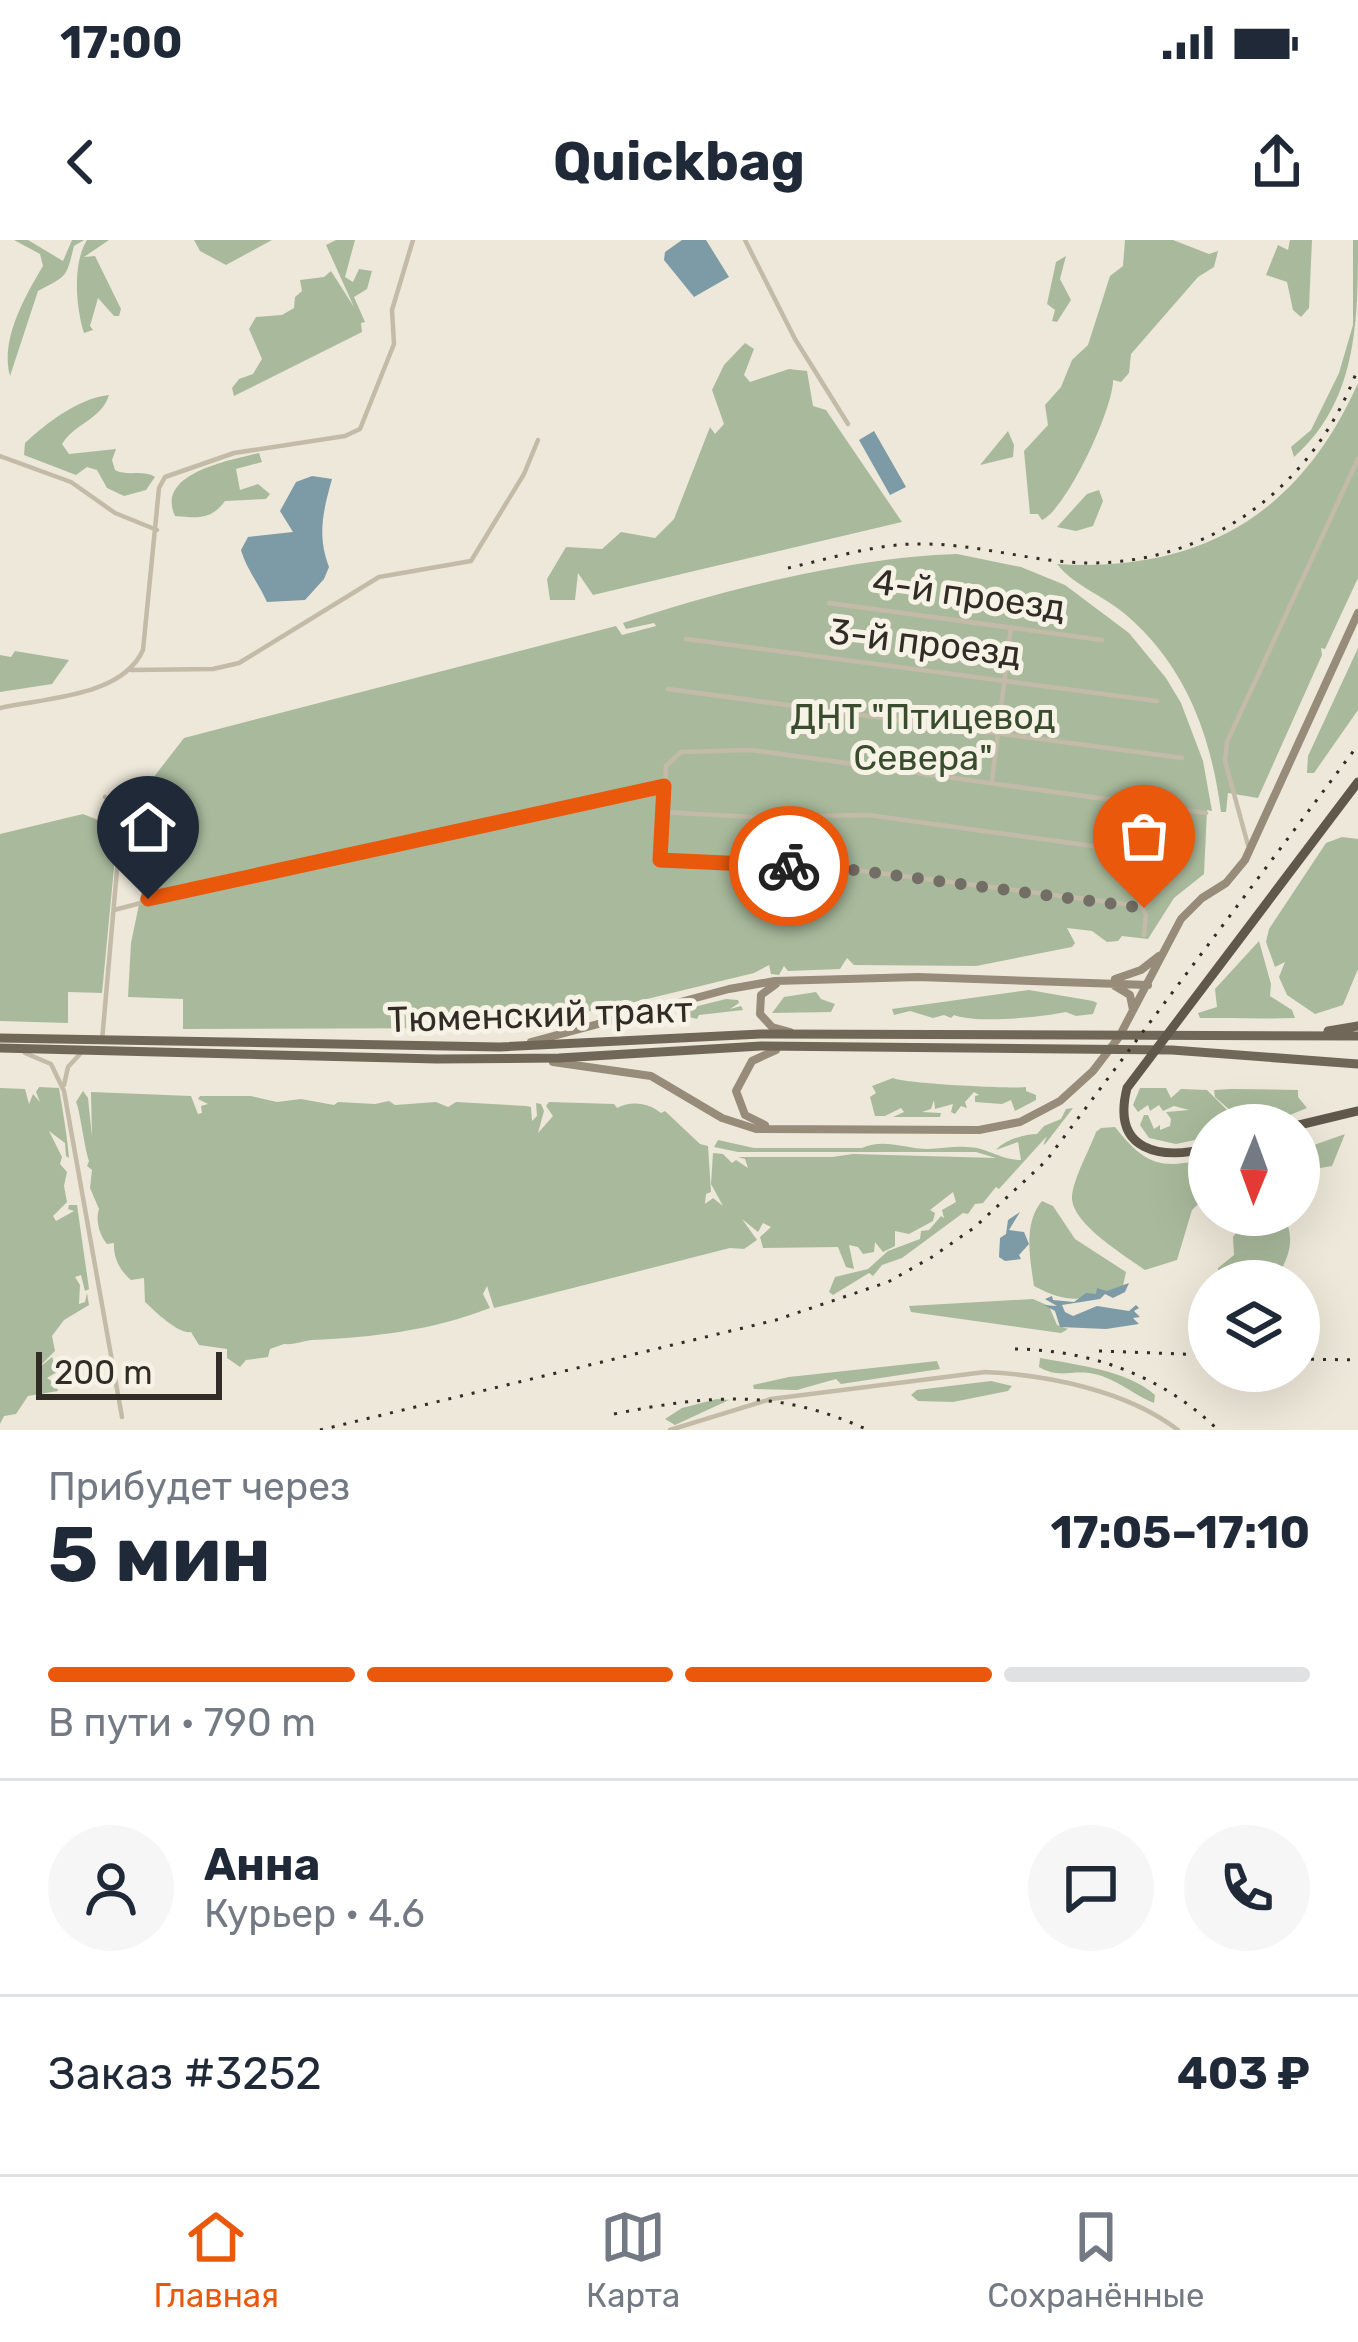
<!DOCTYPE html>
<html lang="ru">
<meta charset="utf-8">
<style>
:root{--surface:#fff;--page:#f6f6f7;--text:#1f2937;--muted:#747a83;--line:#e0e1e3;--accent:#ea580c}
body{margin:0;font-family:Rubik,sans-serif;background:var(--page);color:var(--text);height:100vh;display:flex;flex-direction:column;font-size:45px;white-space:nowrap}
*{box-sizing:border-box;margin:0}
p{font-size:39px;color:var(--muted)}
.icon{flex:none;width:66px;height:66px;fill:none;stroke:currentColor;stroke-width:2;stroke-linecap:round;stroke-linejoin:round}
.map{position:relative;height:1190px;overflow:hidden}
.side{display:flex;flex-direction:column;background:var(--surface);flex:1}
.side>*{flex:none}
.needle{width:78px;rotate:181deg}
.tools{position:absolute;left:1188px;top:864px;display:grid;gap:24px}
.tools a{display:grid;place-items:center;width:132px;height:132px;border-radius:50%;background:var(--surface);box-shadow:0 12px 48px #0002;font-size:60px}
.scale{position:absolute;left:36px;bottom:30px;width:186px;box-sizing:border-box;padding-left:12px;border:6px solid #312c26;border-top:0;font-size:33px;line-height:42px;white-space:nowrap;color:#312c26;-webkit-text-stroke:9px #f6f2e5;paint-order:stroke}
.pin{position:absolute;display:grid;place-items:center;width:102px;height:102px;color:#fff;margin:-123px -51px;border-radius:50% 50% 50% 0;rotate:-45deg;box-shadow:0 0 12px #0007}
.pin .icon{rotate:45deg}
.courier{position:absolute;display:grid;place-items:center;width:120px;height:120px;margin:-60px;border:9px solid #ea580c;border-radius:50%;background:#fff;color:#222;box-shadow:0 3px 15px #0007}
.head em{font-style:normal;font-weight:700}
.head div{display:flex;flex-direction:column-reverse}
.head{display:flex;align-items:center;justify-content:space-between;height:204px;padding:0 48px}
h1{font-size:78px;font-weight:700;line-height:90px}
.bar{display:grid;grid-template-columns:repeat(4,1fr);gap:18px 12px;align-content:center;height:144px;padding:0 48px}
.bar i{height:15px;border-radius:9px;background:var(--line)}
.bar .current{background:var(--accent)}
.bar p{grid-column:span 4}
.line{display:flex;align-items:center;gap:30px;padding:0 48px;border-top:3px solid var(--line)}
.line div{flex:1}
.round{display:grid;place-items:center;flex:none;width:126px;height:126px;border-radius:63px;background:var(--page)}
.status{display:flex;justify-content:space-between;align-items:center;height:84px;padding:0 60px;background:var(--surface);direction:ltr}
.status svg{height:33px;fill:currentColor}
header{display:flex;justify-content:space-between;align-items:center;height:156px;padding:0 48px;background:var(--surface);font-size:54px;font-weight:700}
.tab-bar{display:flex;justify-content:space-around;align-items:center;height:168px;border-top:3px solid var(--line);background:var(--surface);font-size:33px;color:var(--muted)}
.tab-bar a{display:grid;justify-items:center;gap:6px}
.tab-bar .current{color:var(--accent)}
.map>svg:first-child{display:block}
</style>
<div class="status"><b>17:00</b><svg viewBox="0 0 49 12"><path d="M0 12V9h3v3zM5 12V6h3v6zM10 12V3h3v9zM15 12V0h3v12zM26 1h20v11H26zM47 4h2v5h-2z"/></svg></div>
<header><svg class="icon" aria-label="back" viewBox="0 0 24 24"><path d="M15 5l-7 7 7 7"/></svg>Quickbag<svg class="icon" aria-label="share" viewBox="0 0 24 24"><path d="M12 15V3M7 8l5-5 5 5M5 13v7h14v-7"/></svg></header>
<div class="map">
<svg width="1358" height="1190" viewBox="0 0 1358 1190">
<rect width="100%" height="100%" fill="#ede8d9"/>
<path fill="#a9ba9c" d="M14,0H28L63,21L72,0H84L74,6C66,38 68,35 38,51L10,136C0,100 25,56 43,26L40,14Z
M87,0H109L84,17L95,16L121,69L119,76H114L98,58L90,86L93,90L84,93C76,67 72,24 87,0Z
M194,0H272L226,25L200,11Z
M336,0H355L345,37L353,42L359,29L372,31L367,49L354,57L365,82L361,83L362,92L234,156L232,148L239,139L253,134L262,119L249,89L256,77L282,75L294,68L295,57L302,51L300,40L324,37L331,31L354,67L326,5Z
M1125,0H1173L1209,14L1218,11L1214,27L1198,37L1131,114L1129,133L1121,142L1113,140C1114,167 1067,269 1042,280L1038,274H1030L1024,211L1048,185L1045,165L1061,147L1072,120L1088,105L1110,36L1123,26Z
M1290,0H1312L1309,68L1301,77L1293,70L1287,42L1266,35L1278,5L1288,10Z
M1353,0H1358C1358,79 1358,161 1294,217L1291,207L1311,190L1339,133L1353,85Z
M1066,16L1060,39L1071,60L1057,82L1052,81L1055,70L1047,64L1056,22Z
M745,103L754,109L744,135L750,142L789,129L807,131L813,166L826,170L902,282L593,355L578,333L575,360H550L547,339L566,307L602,309L621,292L655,298L674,279L710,187L715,194L724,184L712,150L724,125Z
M1358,143V338L1325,409L1321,408L1322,415L1258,558L1228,553L1226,572H1221C1211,495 1186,426 1125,374C1104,356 1073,345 1057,324C1200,333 1300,274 1358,143Z
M109,155C102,179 74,184 62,204L69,214L116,209L112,220L115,230C128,237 142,229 155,237L146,250L124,256L107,248L97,230L87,227L76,235L24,215L25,203C48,182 77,159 109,155Z
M1008,191L1014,205L1013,217L980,225Z
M259,213L262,222L236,229L240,250L258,244L270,254L266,259L225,261C211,280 198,278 175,276C155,233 231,220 259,213Z
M1099,250L1103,261L1093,286L1076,291L1057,287L1087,254Z
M957,314L1021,327L1065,345L1129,393L1166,438L1181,463L1203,521L1212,571L1207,570L1204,634L1174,658L1148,699L1122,696L1118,701L1107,702L1092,691L1067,688L1075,703L1072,707L976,726L854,725L847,718L840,729L788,731L784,726L779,735L771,734L769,725L754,733L614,767L491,788L183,789V759L128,757L131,703L142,650L153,538L184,498L616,386L622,395L656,386L654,383L626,389L623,383C720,350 855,317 957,314Z
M1358,408V470L1314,533H1307L1308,516Z
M15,411L69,420L52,444L0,452V415L11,417Z
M83,574L103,582L116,607L102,753L68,752V783L0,781V594Z
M1342,597L1358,599V729L1343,765L1315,774L1287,755L1279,737L1285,722L1275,727L1266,702L1269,689L1326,603Z
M1259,701L1271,744L1270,756L1292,770L1295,778C1262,779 1231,778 1200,778L1198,773L1217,767L1215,749Z
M1029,750L1093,761L1097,763L1093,774L1076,776L1066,772C1042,777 977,784 954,775L951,778L944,775L933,778L910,771L894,775L892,769Z
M816,752L821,759L835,764L831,772L772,773L784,757Z
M726,759L738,760L739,763L730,769L741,766L743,770L699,775L697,779L685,776L694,767Z
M893,838C905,844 1019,849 1026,847V851L1036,855V860L1015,871L1011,860L1002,864L975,862V856L979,855L974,852L965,862L967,868L961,866L955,874L951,872L953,864L935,869L934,860L931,869L922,872L941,873L940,877H893L904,872L901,868L885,876H875L870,857L876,853L872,846Z
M39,847L59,848C63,872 67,895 69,918L66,916L65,903L49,891L62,917L60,924L67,932L64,946L67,962L53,976L56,981L74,971L68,969L69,965H77L89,1049L85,1051L81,1035L75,1037L80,1045L79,1064L85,1062L87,1053L89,1065L64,1080L52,1096L55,1111L36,1130L52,1117L57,1132L47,1138L56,1144L58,1151L28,1156L16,1174L4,1176L0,1184V848L25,849L29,864L33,854L40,862L36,852Z
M1140,848H1166L1171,858L1181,849L1207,850L1242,885H1209V897L1176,904L1149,898L1140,885L1144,875H1148L1154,889L1160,885V890L1170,886L1171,879L1166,872L1189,870L1174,866L1163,871L1159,865L1150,871L1148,865L1138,872L1133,865Z
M1231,849L1298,850V857L1307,868L1268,884L1247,885L1215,857L1214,850Z
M83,851L88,858L92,897L91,852L191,856L198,874L202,873L201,866L208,864L198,859L200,856H251L277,862L301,859L334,865L338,862L375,864L389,861L395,865L436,862L448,867L456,862L526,866L531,867L532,881L537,876L536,863L541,864L544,871L538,893L553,876L546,866L549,862L614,864L617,868C632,860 649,863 661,873L665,871L700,904L708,906L711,952L706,954L705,964L713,958L723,966L711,944L713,913L723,914L732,923L736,920L748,928L745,919L738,917H832L853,914L996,918L976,912H738L714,907L718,900L754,908H862C884,898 905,909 928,909C941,909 954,906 966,907C987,907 1000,920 1021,920L1018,902L996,910C1004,900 1025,894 1037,894L1044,886L1061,879L1066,869L1073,868L1046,903L1043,905L1047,896L999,949L996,947L983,963L975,964L968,974L963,973L902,1018L882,1025L873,1036L869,1033L833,1055L829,1052L835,1037L868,1029L888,1011L920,999L921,991L929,990L941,976L944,978L942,970L956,962L953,952L930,970L935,973L933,981L909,994L895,991V1006L883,1012L875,1002L874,1012L863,1014L858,1007L849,1005L854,1029L846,1027L838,1007L763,1008L760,997L771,987L763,983L758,992L742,979L757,1000L744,1009L730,1008L494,1068L487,1046L483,1054L490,1068C431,1091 374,1097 312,1100C302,1101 294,1105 284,1104L270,1109L268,1117L246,1120L240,1127L227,1118V1109L199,1105L191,1092C178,1094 157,1073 145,1062L144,1038L131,1040C120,1031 113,1017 114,1003L107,1004C100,996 95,981 99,969L90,948L92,930L87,926L89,921C84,906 80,870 76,862Z
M1115,887C1146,926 1161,930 1209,918V954L1192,970L1177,1020L1145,1030C1126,1016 1070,983 1072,956C1074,937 1089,911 1096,892L1101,888Z
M1345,894L1332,926L1320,928L1313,916L1314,905Z
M1042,961L1053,966L1075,999L1126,1032L1123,1046C1086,1061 1069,1065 1034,1046C1030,1019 1023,983 1042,961Z
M1250,975H1282C1295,992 1291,1014 1280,1031L1251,1028L1219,1040L1218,1028L1234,1015L1233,997Z
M1033,1059L1049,1066L1057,1085L1068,1089L1061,1093L911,1072L909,1066Z
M1040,1118C1077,1125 1127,1130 1155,1155L1154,1163C1132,1154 1113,1136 1089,1133C1068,1131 1058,1138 1039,1127Z
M937,1121L940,1129L841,1144L836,1139L797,1150L754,1149L753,1145L789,1137Z
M991,1141L1012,1146L1008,1151L953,1162L918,1161L911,1155L917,1150Z
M717,1159L729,1160L675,1185L665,1179L682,1168Z"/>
<path fill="#7c9ba6" d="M706,0L729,37L694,57L664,20L665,12L682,0Z
M874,191L906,247L890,255L859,200Z
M312,236L332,239C323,271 317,296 329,327L324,339L305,360L267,362C259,344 246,328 241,310L248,297L293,292L280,271L296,242Z
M1020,972L1009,990L1024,992L1029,1004L1019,1015L1021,1019L1005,1021L999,1017L1000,998L1006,994L1008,980Z
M1129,1043L1125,1052L1113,1058L1105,1054L1100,1059L1062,1065L1065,1072L1073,1076L1097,1066L1129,1071L1136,1065L1139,1068L1134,1071L1140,1077L1133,1078L1139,1084L1106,1089L1060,1087L1055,1071L1044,1065L1057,1066L1045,1059L1052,1056L1053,1060L1074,1062L1086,1053L1096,1054L1097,1048L1107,1051Z"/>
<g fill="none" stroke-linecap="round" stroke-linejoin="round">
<path stroke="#c3bba7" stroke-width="4.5" d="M745,0L795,99L848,184
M0,216L71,242L115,273L157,290
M829,363L1102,400
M686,399L1157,461
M131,430L213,429L239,423L379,337L471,321L524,234L538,200
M668,449L1182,518
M0,468C45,458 122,457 143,410L159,248L165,237L234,213L345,196L360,189L394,104L392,70L413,0
M992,541L1011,387
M662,572L752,577L868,575L1187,619
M1248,605L1225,521L1227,502L1358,219
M114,670L249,635L664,546
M1144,695L1146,675L1141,666L839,628L660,620L666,526L681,512L752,510L1206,573
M102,801L121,584L113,563L105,557
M25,813L51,824L64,851L122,1177
M64,845L68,827L80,814
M670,1190L771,1159L985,1132C1049,1135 1127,1151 1178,1190"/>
<path stroke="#978b79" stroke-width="8" d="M1115,739L1141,730L1159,716
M776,744L761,755L760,774L772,787L790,792
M1115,746L1130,755L1133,770
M531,802L729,749L775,741L918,737L1148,745
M553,822L651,836L722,878L756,889L979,890L1020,882L1060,861L1093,831L1119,797L1181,679L1202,658L1226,643L1245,620L1358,373
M765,885L745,875L736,851L752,821L776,810"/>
<path stroke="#716759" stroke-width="9" d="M1328,791L1358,786
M0,798L500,807L761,794L1358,796
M0,808L437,819L559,818L761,806L1172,810L1358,824"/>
<path stroke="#61584c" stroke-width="9" d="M1299,885L1358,871
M1209,908C1161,920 1111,912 1127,848L1358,542"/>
<path stroke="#312c26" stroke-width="3" stroke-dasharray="3 9" stroke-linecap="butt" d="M788,328C833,318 878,303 923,304C979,304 1032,322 1087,323C1214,324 1316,243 1358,128
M1015,1109C1091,1110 1163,1136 1218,1190
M1099,1111L1209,1115
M1299,1119L1358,1120
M614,1174C709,1155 777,1148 868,1190
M320,1190L776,1080L888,1042L932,1017L975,987L1046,921L1358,505"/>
</g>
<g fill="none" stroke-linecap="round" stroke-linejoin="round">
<path stroke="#736e65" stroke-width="12" stroke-dasharray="0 21.6" d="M789,626L839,628L1144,668"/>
<path stroke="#ea580c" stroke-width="15" d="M148,659L664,546L660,620L789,626"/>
</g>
<g text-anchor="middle" stroke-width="10" stroke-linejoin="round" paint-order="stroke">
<g font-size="36" fill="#312c26" stroke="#f6f2e5">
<text transform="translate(969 354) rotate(8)" y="13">4-й проезд</text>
<text transform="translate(925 402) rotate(7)" y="13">3-й проезд</text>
<text transform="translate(540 774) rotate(-2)" y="13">Тюменский тракт</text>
</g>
<g font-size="36" fill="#3a4c2e" stroke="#f6f2e5">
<text x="923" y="489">ДНТ "Птицевод<tspan x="923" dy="41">Севера"</tspan></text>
</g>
</g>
</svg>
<div class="tools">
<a><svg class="needle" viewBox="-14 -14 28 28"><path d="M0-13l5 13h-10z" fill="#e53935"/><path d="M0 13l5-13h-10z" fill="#747a83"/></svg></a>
<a><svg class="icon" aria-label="layers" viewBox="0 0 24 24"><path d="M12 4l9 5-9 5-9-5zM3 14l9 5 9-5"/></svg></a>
</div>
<div class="scale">200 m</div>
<div class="pin" style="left:1144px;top:668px;background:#ea580c"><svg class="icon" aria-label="bag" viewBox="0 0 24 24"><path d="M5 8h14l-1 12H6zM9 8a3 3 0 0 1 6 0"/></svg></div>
<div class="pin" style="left:148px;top:659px;background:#1f2937"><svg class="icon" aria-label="home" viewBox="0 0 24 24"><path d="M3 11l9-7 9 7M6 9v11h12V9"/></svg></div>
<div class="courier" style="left:789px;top:626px"><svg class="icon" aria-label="bike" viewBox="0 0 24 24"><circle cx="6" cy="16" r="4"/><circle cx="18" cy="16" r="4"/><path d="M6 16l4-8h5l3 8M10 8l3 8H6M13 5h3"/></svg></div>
</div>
<section class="side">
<div class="head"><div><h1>5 мин</h1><p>Прибудет через</p></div><em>17:05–17:10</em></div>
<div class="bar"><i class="current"></i><i class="current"></i><i class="current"></i><i></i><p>В пути · 790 m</p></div>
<div class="line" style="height:216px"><a class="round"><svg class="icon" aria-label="person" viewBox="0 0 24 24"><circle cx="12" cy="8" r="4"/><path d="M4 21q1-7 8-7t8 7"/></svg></a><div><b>Анна</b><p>Курьер · 4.6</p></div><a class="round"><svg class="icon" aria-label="chat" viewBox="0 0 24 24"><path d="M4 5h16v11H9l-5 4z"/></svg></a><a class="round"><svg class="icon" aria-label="phone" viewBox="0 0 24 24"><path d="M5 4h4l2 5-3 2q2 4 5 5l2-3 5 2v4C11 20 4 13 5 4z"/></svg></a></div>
<div class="line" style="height:156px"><div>Заказ #3252</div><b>403 ₽</b></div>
</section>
<nav class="tab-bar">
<a class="current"><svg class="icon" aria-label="home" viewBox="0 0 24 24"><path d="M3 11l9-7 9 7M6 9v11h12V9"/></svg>Главная</a>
<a><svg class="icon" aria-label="map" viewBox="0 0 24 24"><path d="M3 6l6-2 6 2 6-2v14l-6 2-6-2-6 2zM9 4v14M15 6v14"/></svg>Карта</a>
<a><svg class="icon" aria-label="saved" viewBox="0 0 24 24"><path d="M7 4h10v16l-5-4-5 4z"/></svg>Сохранённые</a>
</nav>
